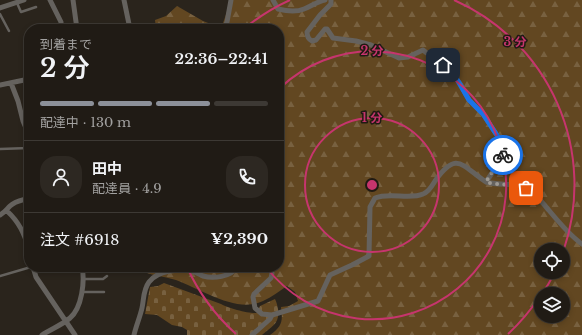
<!DOCTYPE html>
<html lang="ja">
<meta charset="utf-8">
<style>
:root{--surface:#201b15;--page:#2d2822;--text:#f1f3f6;--muted:#a2a1a0;--line:#3d3934;--accent:#8c9099}
body{margin:0;font-family:"Libre Baskerville","Noto Sans JP",serif;background:var(--page);color:var(--text);height:100vh;display:flex;flex-direction:column;font-size:15px;white-space:nowrap}
*{box-sizing:border-box;margin:0}
p{font-size:13px;color:var(--muted)}
.icon{flex:none;width:22px;height:22px;fill:none;stroke:currentColor;stroke-width:2;stroke-linecap:round;stroke-linejoin:round}
.map{position:relative;flex:1;overflow:hidden}
.side{position:absolute;left:24px;top:24px;width:260px;height:248px;display:flex;flex-direction:column;background:var(--surface);border-radius:16px;box-shadow:0 2px 6px #0003,0 0 0 1px var(--line)}
.side>*{flex:none}
.fabs{position:absolute;left:534px;top:243px;display:grid;gap:8px}
.fabs a{display:grid;place-items:center;width:36px;height:36px;border-radius:50%;background:var(--surface);box-shadow:0 2px 6px #0003,0 0 0 1px var(--line);font-size:20px}
.pin{position:absolute;display:grid;place-items:center;width:34px;height:34px;color:#fff;margin:-17px;border-radius:8px;box-shadow:0 2px 6px #0006}
.courier{position:absolute;display:grid;place-items:center;width:40px;height:40px;margin:-20px;border:3px solid #1a73e8;border-radius:50%;background:#fff;color:#222;box-shadow:0 1px 5px #0007}
.summary em{font-style:normal;font-weight:600}
.summary div{display:flex;flex-direction:column-reverse}
.summary{display:flex;align-items:center;justify-content:space-between;height:68px;padding:0 16px}
h1{font-size:26px;font-weight:600;line-height:30px}
.bar{display:grid;grid-template-columns:repeat(4,1fr);gap:6px 4px;align-content:center;height:48px;padding:0 16px}
.bar i{height:5px;border-radius:3px;background:var(--line)}
.bar .active{background:var(--accent)}
.bar p{grid-column:span 4}
.line{display:flex;align-items:center;gap:10px;padding:0 16px;border-top:1px solid var(--line)}
.line div{flex:1}
.round{display:grid;place-items:center;flex:none;width:42px;height:42px;border-radius:16px;background:var(--page)}
.map>svg:first-child{display:block}
</style>
<div class="map">
<svg width="582" height="335" viewBox="0 0 582 335">
<defs>
<pattern id="forest-firs" width="22" height="20" patternUnits="userSpaceOnUse"><rect width="22" height="20" fill="#624721"/><path d="M5 1l3.5 6h-7zM16 11l3.5 6h-7z" fill="#786140"/></pattern>
<pattern id="cemetery-stones" width="16" height="16" patternUnits="userSpaceOnUse"><rect width="16" height="16" fill="#624721"/><path d="M2 7V4a2 2 0 0 1 4 0v3zM10 15v-3a2 2 0 0 1 4 0v3z" fill="#786140"/></pattern>
</defs>
<rect width="100%" height="100%" fill="#2a241c"/>
<path fill="url(#forest-firs)" fill-rule="evenodd" d="M231,0H582V335H270C282,326 283,322 281,307L289,306L298,301L295,292L287,286C279,291 272,297 263,301C237,314 201,289 176,280C163,276 150,276 138,269L137,267H279V29H156L155,20L166,16L177,6L203,21L216,26L223,23ZM541,250H563V272H541ZM541,294H563V316H541Z"/>
<path fill="url(#cemetery-stones)" d="M164,283L221,304C228,308 249,314 257,313L260,306L275,299C277,303 277,305 278,309C280,324 272,326 262,335H187V330L182,327L172,325L157,315L145,314L150,287L158,286Z"/>
<g fill="none" stroke-linecap="round" stroke-linejoin="round">
<path stroke="#65625e" stroke-width="2.5" d="M17,3L21,12L36,7
M0,14L9,31
M0,149L29,148
M25,236L29,234
M0,276L31,267
M84,279H103L107,276
M82,292H104"/>
<path stroke="#65625e" stroke-width="5" d="M50,0L61,22V29
M73,0L77,29
M124,0L130,29
M273,0L278,9C286,11 297,12 304,9C312,6 318,1 325,0
M331,0V4L320,15L307,32C307,36 308,39 312,41L316,40L325,29H327L333,38L356,41L371,45L399,58L408,57L423,50L452,73L461,85L469,100L483,114L504,146L502,158L486,182
M0,8L24,0
M224,29L227,22L231,0
M11,83L18,101L23,121L29,135
M0,85L29,79
M7,211C19,222 24,233 29,249
M0,215C5,212 6,210 10,206C15,201 23,200 29,198
M33,267L36,277L75,335
M268,267L272,273L271,278L254,294L253,297L255,308L262,314L272,315L318,301L330,275L352,265L369,256L370,207L375,198C389,192 411,200 423,194C429,192 432,186 435,181C457,150 462,166 486,182C499,186 514,182 526,188C535,193 541,201 547,208C557,220 569,235 582,244
M42,335C51,329 62,325 70,318C82,308 85,281 82,267
M134,335C136,326 140,317 142,308C144,299 143,290 149,282C158,270 178,269 192,271C196,272 199,274 203,276C213,279 231,277 237,267
M252,335L270,319L272,315"/>
</g>
<g fill="none" stroke-linecap="round" stroke-linejoin="round">
<path stroke="#9e9992" stroke-width="4" stroke-dasharray="0 7.2" d="M503,155L486,182C499,186 513,183 526,188"/>
<path stroke="#1a73e8" stroke-width="5" d="M443,65L448,69L458,81L469,100L483,114L504,146L503,155"/>
</g>
<g fill="none" stroke="#c6356d" stroke-width="2">
<circle cx="372" cy="185" r="67"/>
<path d="M280 88A134 134 0 1 1 266 267"/>
<path d="M554 274A202 202 0 0 1 542 294M540 296A202 202 0 0 1 508 334M236 334A202 202 0 0 1 187 267M245 28A202 202 0 0 1 290 0M454 0A202 202 0 0 1 564 249"/>
</g>
<circle cx="372" cy="185" r="6" fill="#c6356d" stroke="#201a13" stroke-width="2"/>
<g font-size="12" text-anchor="middle" font-weight="bold" fill="#c6356d" stroke="#201a13" stroke-width="3" stroke-linejoin="round" paint-order="stroke">
<text x="515" y="46">3 分</text>
<text x="372" y="55">2 分</text>
<text x="372" y="122">1 分</text>
</g>
</svg>
<div class="fabs">
<a><svg class="icon" aria-label="locate" viewBox="0 0 24 24"><circle cx="12" cy="12" r="6"/><path d="M12 2v4M12 18v4M2 12h4M18 12h4"/></svg></a>
<a><svg class="icon" aria-label="layers" viewBox="0 0 24 24"><path d="M12 4l9 5-9 5-9-5zM3 14l9 5 9-5"/></svg></a>
</div>
<div class="pin" style="left:526px;top:188px;background:#ea580c"><svg class="icon" aria-label="bag" viewBox="0 0 24 24"><path d="M5 8h14l-1 12H6zM9 8a3 3 0 0 1 6 0"/></svg></div>
<div class="pin" style="left:443px;top:65px;background:#1f2937"><svg class="icon" aria-label="home" viewBox="0 0 24 24"><path d="M3 11l9-7 9 7M6 9v11h12V9"/></svg></div>
<div class="courier" style="left:503px;top:155px"><svg class="icon" aria-label="bike" viewBox="0 0 24 24"><circle cx="6" cy="16" r="4"/><circle cx="18" cy="16" r="4"/><path d="M6 16l4-8h5l3 8M10 8l3 8H6M13 5h3"/></svg></div>
<section class="side">
<div class="summary"><div><h1>2 分</h1><p>到着まで</p></div><em>22:36–22:41</em></div>
<div class="bar"><i class="active"></i><i class="active"></i><i class="active"></i><i></i><p>配達中 · 130 m</p></div>
<div class="line" style="height:72px"><a class="round"><svg class="icon" aria-label="person" viewBox="0 0 24 24"><circle cx="12" cy="8" r="4"/><path d="M4 21q1-7 8-7t8 7"/></svg></a><div><b>田中</b><p>配達員 · 4.9</p></div><a class="round"><svg class="icon" aria-label="phone" viewBox="0 0 24 24"><path d="M5 4h4l2 5-3 2q2 4 5 5l2-3 5 2v4C11 20 4 13 5 4z"/></svg></a></div>
<div class="line" style="height:52px"><div>注文 #6918</div><b>¥2,390</b></div>
</section>
</div>
